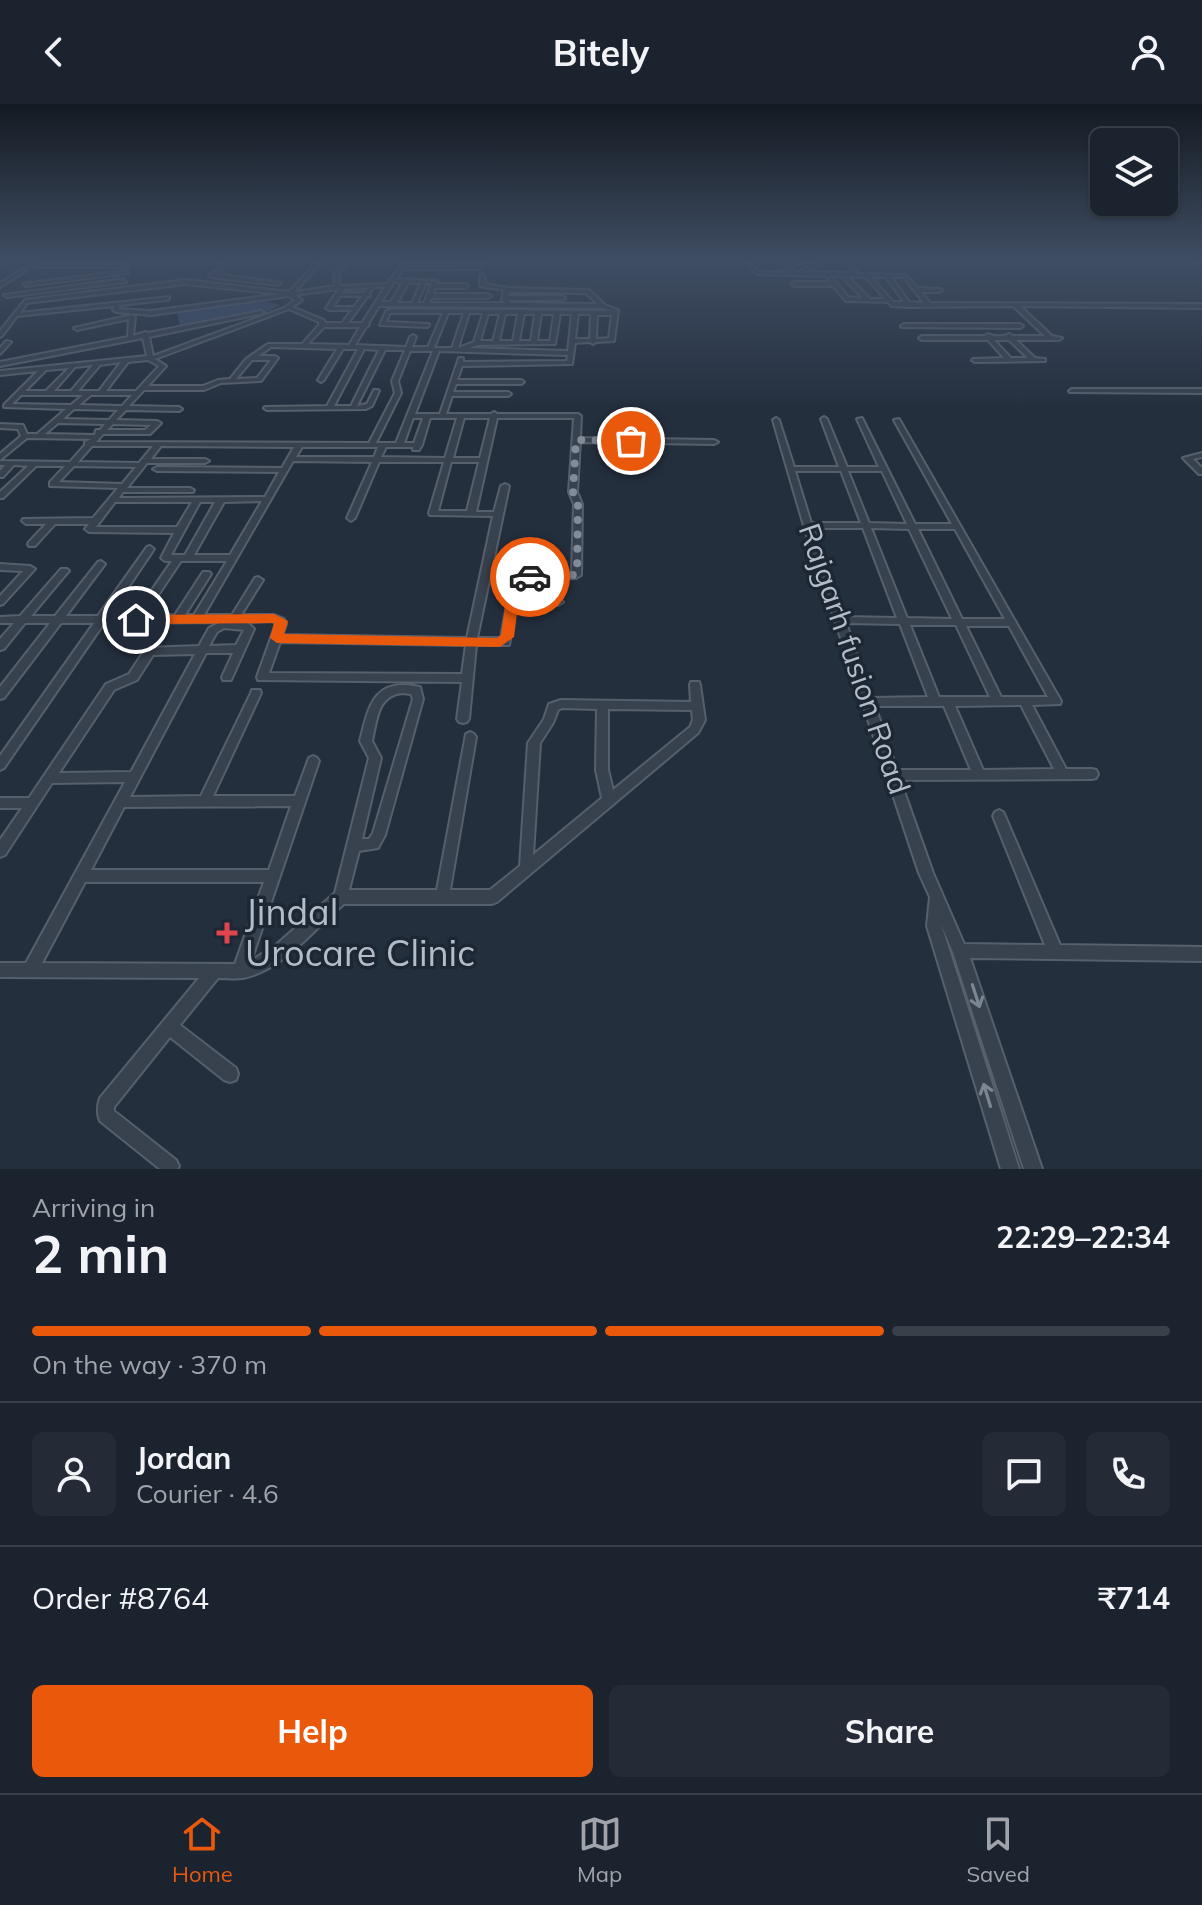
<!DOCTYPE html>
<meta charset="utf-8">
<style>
:root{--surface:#1b232e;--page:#242b36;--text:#f1f3f6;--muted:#a0a4aa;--line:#39404a;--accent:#ea580c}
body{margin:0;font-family:Mulish,sans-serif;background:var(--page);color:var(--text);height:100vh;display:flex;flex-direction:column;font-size:30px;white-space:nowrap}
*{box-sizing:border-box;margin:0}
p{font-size:26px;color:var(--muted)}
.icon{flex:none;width:44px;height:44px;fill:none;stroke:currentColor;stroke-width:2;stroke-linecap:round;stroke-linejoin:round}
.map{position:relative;height:1065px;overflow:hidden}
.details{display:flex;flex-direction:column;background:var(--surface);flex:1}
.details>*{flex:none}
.buttons{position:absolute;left:1090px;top:24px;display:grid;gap:16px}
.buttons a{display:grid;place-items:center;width:88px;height:88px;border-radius:12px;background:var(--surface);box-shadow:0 2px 6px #0004,0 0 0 2px var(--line);font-size:40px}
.pin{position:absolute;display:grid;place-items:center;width:68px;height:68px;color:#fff;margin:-34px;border:4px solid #fff;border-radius:50%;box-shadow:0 2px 8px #0007}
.courier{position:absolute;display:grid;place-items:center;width:80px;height:80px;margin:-40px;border:6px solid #ea580c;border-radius:50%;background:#fff;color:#222;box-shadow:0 2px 10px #0007}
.overview em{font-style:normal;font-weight:700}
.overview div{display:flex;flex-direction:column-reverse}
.overview{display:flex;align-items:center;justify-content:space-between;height:136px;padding:0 32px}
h1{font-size:52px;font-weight:700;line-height:60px}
.bar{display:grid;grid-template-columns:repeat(4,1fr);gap:12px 8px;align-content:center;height:96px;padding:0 32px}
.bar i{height:10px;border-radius:6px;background:var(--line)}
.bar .current{background:var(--accent)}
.bar p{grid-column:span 4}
.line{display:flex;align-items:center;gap:20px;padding:0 32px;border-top:2px solid var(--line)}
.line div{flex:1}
.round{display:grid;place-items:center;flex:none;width:84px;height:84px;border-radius:12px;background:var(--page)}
.primary-button{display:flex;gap:16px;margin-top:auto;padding:16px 32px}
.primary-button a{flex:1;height:92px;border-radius:12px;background:var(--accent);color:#fff;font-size:32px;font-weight:700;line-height:92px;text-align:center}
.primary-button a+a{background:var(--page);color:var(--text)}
header{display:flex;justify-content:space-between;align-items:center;height:104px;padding:0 32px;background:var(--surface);font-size:36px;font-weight:700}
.tabs{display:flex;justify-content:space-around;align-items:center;height:112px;border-top:2px solid var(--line);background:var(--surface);font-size:22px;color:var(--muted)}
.tabs a{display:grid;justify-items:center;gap:4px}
.tabs .current{color:var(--accent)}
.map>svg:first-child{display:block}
</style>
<header><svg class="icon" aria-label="back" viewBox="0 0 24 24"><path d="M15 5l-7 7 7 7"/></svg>Bitely<svg class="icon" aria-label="person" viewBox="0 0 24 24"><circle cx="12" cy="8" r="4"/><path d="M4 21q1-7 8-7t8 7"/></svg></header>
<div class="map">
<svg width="1202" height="1065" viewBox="0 0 1202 1065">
<rect width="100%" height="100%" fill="#242f3e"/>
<path fill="#394c67" d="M256,195L280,201C252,218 212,218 180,222L177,208Z"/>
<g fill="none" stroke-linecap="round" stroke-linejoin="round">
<g stroke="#565f6c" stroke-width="4">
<path id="minor" d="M221,157H225L220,168L218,170L281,179L278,181L209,173L210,170L216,167Z
M318,157H322L295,188L335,182L334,171L344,157H348L338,171L340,182L387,180L405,157H484L486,158L478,165H403L396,175L437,177V180H465L468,182L465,184H435L433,190H488L491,192L488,194H431L429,199H505L502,196L504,186L480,182V171L482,170L484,171L485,180L509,184L589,186L605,201L618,206L614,237L596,238L593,240L590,238L575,239L572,260L462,262L457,276H521L524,278L521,280H456L453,288H508L511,290L508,292H452L446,310H491L494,308L497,310H578L581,312L580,334L714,336L718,338L714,340L580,338L577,388L582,400L581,471L576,474L519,478L517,494L558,495L563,498L558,501L516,500L509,541H476L469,615L467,618L463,619L459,618L457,615L462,578L258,576L257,573L276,520L273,517L244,518L248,519L254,525L231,576H223L222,573L233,549H206L130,693L201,692L251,589L252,586H260L261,589L213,692H295L309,654L313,652L317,654L319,657L251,857L276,841L335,789L369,654L360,637C369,601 374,573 420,583L423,595L385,731L378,744L359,747L349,786H437L466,630L470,628L474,630L476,633L450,786H490L520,762L528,639L544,615L549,600L561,596L691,598L690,581L691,578H699L700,581L705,616L698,629L497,798L492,800H344C312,826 285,865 243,874C235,875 226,874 218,874L180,921L236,964L238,970L236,976L230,978L224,976L170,933L114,1003V1007L176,1056L179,1062L177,1065H160L100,1017C97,1009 97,1002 100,994L199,874L0,873V859H26L125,678L52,679L5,751L0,753V736L22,704H0V694H29L106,580L129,570L146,544L199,542L209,524L221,518L104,519L4,664L0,666V652L94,519H61L4,594L0,595V583L50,519H25L4,545L0,546V535L14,519H0V513L20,512L61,465H67L69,467L67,469L31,512H55L98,458L101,457L105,460L66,512H98L147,443L150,442L154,445L109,512H134L172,457H165L161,454L174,429L89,428L85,425L89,420H55L35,442H29L28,440L29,438L46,420H26L22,417L23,415L93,414L118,384L50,382V378L65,362H36L3,394H0V388L28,362L14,361L3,373H0V367L5,361H0V357L70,358L85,341V338L91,335L27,334L0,356V350L21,332L18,325L0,324V320L23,321L27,330H37L66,305L4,303V301L38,267L0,271V267L147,252L143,234L0,262V258L128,233L129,215L77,226L74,224L132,211L135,213L133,232L145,228L148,229L261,207L264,209L149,233L153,252L156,251L284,204L295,196L289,192L151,211L116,208L113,206L114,202L17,212L2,232L0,233V227L25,196L185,176L289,188ZM408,158L480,159L477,163H405ZM394,178L402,179L391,198H381ZM408,179H421L412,199H397ZM426,179H432L424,199H417ZM185,180L280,190L151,207L119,205L120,201L167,196L169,195V193L20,209L27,199ZM374,183H385L362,219H348L367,193L370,192L369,190ZM368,184L364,189H342L344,185ZM339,185L326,204L329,206H352L342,219H325L324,216L292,203L302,196L295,191ZM509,188L586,189L598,200L511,199L508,196H562L565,194L562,192H508ZM340,192H362L354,203H333ZM379,202L602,204L612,207L393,205L386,207L380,221L427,223L429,222V220L386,218L390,209H443L428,243H412L416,233L413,231L410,233L406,243L355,241L366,223L369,221L368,220ZM289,205L319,218V221L302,240H268L246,255L230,275L218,276L203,282H148L166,262L155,255ZM448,209H464L452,244H434ZM469,209H483L474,238L458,244ZM488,210H500L493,237H480ZM505,210H518L513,237H499ZM524,210H535L531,237H519ZM541,210H554L550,237H537ZM560,210H572L568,247L469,244L478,241L555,240ZM578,210H591L590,235H575ZM597,211H612L609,234L596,235ZM324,223H360L349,241L308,240ZM271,243L337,245L318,276L321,278L324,276L343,245H358L327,302L265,303L264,304L267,306L366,305L372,302L379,287L378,286H374L367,300L357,302L385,246H405L392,277L395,289L369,339L96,338L103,330H150L161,319L157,317L116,316L126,306L179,307L182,305L179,303L129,302L144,286H204L221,279L261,277L278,254L275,252H258ZM364,245L379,246L351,302H334ZM410,247H433L396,339H376L401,289L398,277ZM439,247L568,251L567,257L463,258V254H459L440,310H415ZM148,256L159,262L136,287H106L128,258ZM252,256H271L257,274L236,275ZM121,258L99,287H78L100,261ZM93,261L71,287H54L75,263ZM69,264L46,287H25L46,266ZM21,291H83L71,301L12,300ZM91,291H132L122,302L79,301ZM74,305L118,306L109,316L63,315ZM413,314H423L414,339H404ZM430,314H457L445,354L381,353L386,343H413V346H419L422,341ZM464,314H490L480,354H453ZM497,314H574L569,388L574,400L572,468L512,473L501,534H477L509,382L505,380L501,382L494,408H476ZM58,319L105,320L100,326H96L95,331L45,330ZM113,320L151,321L145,326H107ZM92,342H153L139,359L78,358ZM161,342L294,343L282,364L157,363L153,365L157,367L279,368L265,393L119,394L123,388H193L194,386L190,384H127L147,359H205L209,357L205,355H151ZM302,343H378L374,353H296ZM293,357L372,358L347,414L351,417L355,414L379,358H444L429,409L430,411L493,412L467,534L282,531L286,520L284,515L274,511H241L263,476L258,473L255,474L232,511H204ZM451,358H479L467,407H438ZM74,362L136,363L122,380L59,378ZM262,397L230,451H194L224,398ZM115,398H192L177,423H96ZM200,398H215L185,451H171ZM181,457H227L194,511H185L211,470L209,468H203L175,511L144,512ZM224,524L244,526L236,541L209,542L217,528ZM280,538L466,541L462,570L269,569ZM195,550L131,668L59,669L114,586L137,576L153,551ZM402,589L411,590L413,595L373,729L369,735H362L381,654L372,637C377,616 377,592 402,589ZM562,604L597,605L596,666L602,694L533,751L540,639L553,619L558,606ZM608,605L692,606L693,616L690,623L613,686L608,666ZM291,702L269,766H91L124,703ZM85,778H264L235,860L42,859Z
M743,157H747L758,168H791L784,158L803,157L801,159L789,160L795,168H799L817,157L819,159L805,168L854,169L845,157H849L859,170L905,171L918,184L941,185L942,186L939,188H921L930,199L1202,200V204L1020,202L1052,232L1062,234L1059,236H1016L1035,254L1045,255V257L975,258L972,256L973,255L1004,254L988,236H922L919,234L922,232H985L988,230C994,233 1003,233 1009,230L1013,232H1045L1013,202L908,203L892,202L888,198L846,197L833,182H794L791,180L794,178H831L826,172L757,170ZM831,172H841L863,194L848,193ZM847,172L866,173L885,195H870ZM871,173H886L904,198H893ZM891,173H904L924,199L909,198ZM994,236H1009L1028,254H1011Z
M35,161H127L129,162L127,163H33Z
M23,165L27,166L0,183V179Z
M126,167L128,169L26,182L23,180Z
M124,175L126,178L7,193L4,191Z
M904,220H1020L1023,222L1020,224L902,223L901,222Z
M6,237L11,238L0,250V244Z
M1072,285H1202V289L1070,288L1069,287Z
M824,313L827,315L847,363H879L857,315L862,314L915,420H952L894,316L899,315L1061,597L1060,600L1032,601L1066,665H1092L1096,666L1098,670L1096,674L1092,675L900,676L933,769L964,840L1045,841L993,712L995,708L999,706L1003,708L1005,712L1060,841L1202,843V857L970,854L1042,1065H1024L953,848L941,820L1019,1065H1001L927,822L930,793L919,769L807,432L773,316L776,314L779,316L794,363H839L821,315ZM795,367H841L861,419H811ZM848,367H882L907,420L869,419ZM813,424H863L897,514L843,513ZM871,424L909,425L952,515L907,514ZM918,425H955L1005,515H962ZM846,519L900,520L928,593L872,594ZM910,521H956L990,593H939ZM966,522H1009L1048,593H1001ZM1021,601L1054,665L983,666L955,602ZM875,602H944L971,666H897Z
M1202,349V353L1193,355L1202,364V370H1199L1183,354Z
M0,460L30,462L35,465L3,500L0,501V492L23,467L0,466Z"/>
</g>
<g stroke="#565f6c" stroke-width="4">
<path id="tertiary" d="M1193,157H1202V160L1194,158Z"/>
</g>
<use href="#minor" fill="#38414e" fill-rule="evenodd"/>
<use href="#tertiary" fill="#38414e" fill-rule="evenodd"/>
</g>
<defs><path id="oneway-shaft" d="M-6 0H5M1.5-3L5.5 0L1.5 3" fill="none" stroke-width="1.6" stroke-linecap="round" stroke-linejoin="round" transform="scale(2)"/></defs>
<g stroke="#7c8592">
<use href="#oneway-shaft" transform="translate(976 892) rotate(72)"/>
<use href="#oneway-shaft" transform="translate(987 991) rotate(-107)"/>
</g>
<linearGradient id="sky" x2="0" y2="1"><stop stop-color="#141a22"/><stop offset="0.51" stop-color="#3f4d63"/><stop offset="1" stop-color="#3f4d63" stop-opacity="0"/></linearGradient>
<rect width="1202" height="306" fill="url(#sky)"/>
<path fill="#ea580c" d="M530,469L535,470V475L521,478L514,533L500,543L277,539L270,534L274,519L136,520L129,516L136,511L274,510L288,517L284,530L497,534L501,531L509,475Z"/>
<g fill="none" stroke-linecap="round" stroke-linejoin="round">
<path stroke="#828b98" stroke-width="8" stroke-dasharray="0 14.4" d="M530,473H568L577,469L578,400L573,388L576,336L631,337"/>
</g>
<path fill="#e0444e" stroke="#1d2633" stroke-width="3" d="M223 817h8v8h8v8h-8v8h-8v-8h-8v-8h8z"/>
<g text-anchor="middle" stroke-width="7" stroke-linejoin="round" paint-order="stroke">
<g font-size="30" fill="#b4bcc9" stroke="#1d2633">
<text transform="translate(854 555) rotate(71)" y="10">Rajgarh fusion Road</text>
</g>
<g font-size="36" fill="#b4bcc9" stroke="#1d2633" text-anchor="start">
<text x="245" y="821">Jindal<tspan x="245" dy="41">Urocare Clinic</tspan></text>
</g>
</g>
</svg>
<div class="buttons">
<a><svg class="icon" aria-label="layers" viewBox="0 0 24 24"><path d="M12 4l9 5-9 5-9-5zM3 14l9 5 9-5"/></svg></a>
</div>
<div class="pin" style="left:631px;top:337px;background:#ea580c"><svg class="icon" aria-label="bag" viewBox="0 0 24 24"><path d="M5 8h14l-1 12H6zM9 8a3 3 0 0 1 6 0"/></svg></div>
<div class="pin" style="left:136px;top:516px;background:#1f2937"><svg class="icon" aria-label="home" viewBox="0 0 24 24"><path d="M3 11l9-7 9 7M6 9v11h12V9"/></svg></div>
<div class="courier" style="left:530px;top:473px"><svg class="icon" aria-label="car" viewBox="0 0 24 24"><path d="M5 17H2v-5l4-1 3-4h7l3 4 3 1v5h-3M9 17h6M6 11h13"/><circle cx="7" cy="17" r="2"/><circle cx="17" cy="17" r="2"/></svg></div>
</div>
<section class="details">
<div class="overview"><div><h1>2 min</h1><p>Arriving in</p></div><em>22:29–22:34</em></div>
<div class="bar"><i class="current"></i><i class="current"></i><i class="current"></i><i></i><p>On the way · 370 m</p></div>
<div class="line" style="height:144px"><a class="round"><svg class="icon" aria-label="person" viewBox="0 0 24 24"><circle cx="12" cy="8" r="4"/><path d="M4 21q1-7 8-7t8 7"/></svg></a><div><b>Jordan</b><p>Courier · 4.6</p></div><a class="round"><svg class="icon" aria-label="chat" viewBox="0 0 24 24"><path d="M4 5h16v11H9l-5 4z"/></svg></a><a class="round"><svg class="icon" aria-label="phone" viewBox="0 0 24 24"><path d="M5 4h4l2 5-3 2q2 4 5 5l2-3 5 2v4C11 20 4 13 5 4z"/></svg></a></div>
<div class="line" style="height:104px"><div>Order #8764</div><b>₹714</b></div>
<div class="primary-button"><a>Help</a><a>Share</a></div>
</section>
<nav class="tabs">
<a class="current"><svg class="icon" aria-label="home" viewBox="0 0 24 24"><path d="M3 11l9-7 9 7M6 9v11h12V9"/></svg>Home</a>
<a><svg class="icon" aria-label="map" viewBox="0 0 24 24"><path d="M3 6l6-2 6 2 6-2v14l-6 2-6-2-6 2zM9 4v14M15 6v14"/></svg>Map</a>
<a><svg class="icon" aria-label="saved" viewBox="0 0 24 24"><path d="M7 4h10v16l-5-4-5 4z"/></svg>Saved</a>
</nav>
